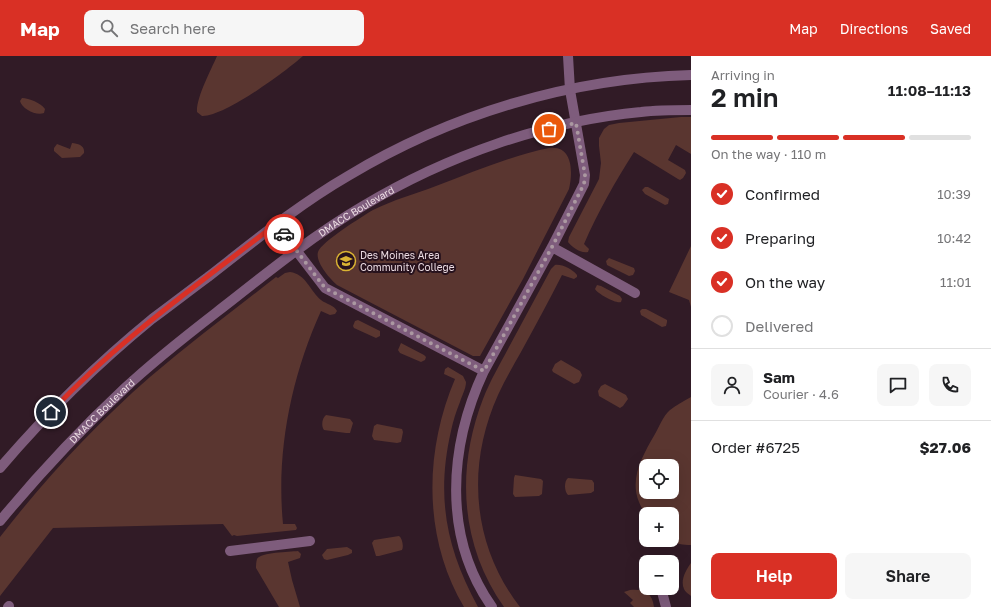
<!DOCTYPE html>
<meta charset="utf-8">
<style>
:root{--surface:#fff;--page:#f6f6f6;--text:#202124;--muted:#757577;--line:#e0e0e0;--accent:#d93025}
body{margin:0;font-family:"Golos Text",sans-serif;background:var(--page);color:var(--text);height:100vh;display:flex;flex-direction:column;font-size:15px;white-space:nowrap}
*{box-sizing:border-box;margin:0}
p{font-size:13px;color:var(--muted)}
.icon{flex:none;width:22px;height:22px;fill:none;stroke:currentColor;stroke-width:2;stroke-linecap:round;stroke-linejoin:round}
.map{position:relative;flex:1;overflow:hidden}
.drawer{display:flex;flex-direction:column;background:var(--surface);width:300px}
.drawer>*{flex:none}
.fabs{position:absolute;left:639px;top:403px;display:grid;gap:8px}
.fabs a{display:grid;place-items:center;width:40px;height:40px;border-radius:8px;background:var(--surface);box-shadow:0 4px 16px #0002;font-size:20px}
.pin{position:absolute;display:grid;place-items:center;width:34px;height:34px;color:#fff;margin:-17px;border:2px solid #fff;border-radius:50%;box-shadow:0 1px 4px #0007}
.courier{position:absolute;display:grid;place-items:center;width:40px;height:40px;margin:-20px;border:3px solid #d93025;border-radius:50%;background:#fff;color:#222;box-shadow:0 1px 5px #0007}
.headline em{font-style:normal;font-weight:600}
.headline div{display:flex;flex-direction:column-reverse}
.headline{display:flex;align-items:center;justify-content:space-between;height:68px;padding:0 20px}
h1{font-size:26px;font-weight:600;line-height:30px}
.bar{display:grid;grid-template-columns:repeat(4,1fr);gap:6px 4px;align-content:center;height:48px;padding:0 20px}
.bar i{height:5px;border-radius:3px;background:var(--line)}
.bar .on{background:var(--accent)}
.bar p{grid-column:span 4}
.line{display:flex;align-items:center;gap:10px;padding:0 20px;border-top:1px solid var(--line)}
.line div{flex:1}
.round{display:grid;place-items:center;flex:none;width:42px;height:42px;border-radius:8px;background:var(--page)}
ol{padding:0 20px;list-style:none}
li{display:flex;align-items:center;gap:12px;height:44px}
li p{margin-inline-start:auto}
li .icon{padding:4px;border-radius:50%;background:var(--accent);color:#fff;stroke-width:4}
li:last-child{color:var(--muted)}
li i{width:22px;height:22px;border:2px solid var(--line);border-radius:50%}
.cta{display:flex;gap:8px;margin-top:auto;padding:8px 20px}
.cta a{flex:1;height:46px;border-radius:8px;background:var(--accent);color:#fff;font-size:16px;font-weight:600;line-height:46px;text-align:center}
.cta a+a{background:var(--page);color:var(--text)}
header{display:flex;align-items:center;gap:24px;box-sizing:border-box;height:56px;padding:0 20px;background:var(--accent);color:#fff}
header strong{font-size:19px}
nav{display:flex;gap:22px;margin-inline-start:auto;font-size:14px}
.search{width:280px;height:36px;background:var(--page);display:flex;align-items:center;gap:10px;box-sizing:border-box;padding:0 14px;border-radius:8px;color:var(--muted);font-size:15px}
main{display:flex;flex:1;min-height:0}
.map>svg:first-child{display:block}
</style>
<header>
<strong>Map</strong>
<div class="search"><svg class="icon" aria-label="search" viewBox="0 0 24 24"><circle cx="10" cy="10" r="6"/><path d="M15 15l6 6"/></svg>Search here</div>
<nav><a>Map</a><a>Directions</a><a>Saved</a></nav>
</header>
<main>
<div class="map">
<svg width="691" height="551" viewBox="0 0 691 551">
<rect width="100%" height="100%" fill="#311b26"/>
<path fill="#5a3630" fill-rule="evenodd" d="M217,0H303C285,16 224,61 202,60L197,56C196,42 211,14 217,0Z
M22,42C29,42 41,47 45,53L44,57C36,60 22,53 20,45Z
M681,61H691V98L676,89L668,104L685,114L686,117L683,122L680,124L678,123L634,96C615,126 598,156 584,188L589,193L588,196C581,198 572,191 568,186L569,181L599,123L601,107L599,90V82L604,73L609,69L619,67Z
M72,87C78,88 85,89 84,97L80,101L62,102L54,95V92L57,88L70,93Z
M549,92C573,89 573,116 569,133L523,223L480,300H473L337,229C330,223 315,206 318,196C321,186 363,160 373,154C393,144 415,138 436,130C473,116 510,100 549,92Z
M645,131H648L669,143L668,148L665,149L645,138L642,134Z
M691,190V251L689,244L669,236Z
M609,202L634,212L635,215L633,219L629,220L607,209L606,205Z
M555,209C562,208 572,213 577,219V221L574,223L562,219C549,245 535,270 521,296C513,310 505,324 498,339C466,410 472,489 520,551H504C460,489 456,413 483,343C490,325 500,308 509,291C523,265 537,239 551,213Z
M290,216C306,218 310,235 321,244C326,248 334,249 337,255L335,258L330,259L321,255C291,321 276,396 283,468H295L297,472L296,474L237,480L234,479L232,480L223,468L53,472L0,540V481C45,423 95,369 150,321C191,286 234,254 276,221L278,222L285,217Z
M597,229L601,230L620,240L622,243L621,246C616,248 598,238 595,233Z
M642,253H646L667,264V266L666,270L662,271L641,259L640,255Z
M358,264L380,275V280L376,282L354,272L353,270L355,265Z
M401,287L424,299L426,301L425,304L421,306L400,297L398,294Z
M561,304L580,315L582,319L579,326L574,328L553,316L552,314L555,308Z
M448,311L463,320L466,326C466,333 462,339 460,346C456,356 453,365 451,375C436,441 446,492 478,551H464C423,482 424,396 455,323L444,318L445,313Z
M605,328L626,339L628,343L623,350L620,352L599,340L598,335L601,330Z
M691,341V489C683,489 676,488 669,484H672V458H646C625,430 640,404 655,378C659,371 663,360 670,354C676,349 684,345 691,341ZM646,410H672V436H646Z
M326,359L350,363L353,367L350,377H346L324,374C321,370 322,362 326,359Z
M377,368L402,373L403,376L401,386L397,387L374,384L372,380L374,370Z
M515,419L541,423L543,425L542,438L539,440L515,441L513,438L514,422Z
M568,422L592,424L594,427V435L591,437L568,439C564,435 564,425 568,422Z
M399,480C402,482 404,490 402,494L379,500H376L372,487L374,484Z
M347,491L352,494V497L348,499L327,504L324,503L322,499L327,493Z
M298,495L301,498L300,502L288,506L292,524L300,551H279L256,512C256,510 256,506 257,503C261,496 289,496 298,495Z
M691,507V540C689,538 685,536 684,533C680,524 686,514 691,507Z
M630,534C644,533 652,536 654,551H634L630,547L633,544L624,536Z"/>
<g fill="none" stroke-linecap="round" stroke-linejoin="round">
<path stroke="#7e5c7c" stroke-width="10" d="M276,168L325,232L484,315L552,191L584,128L585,119L570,34L568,0
M552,191L635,237
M484,315C449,390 442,480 492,551
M230,495L310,485
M644,507L646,509
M661,532L666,551
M8,551L9,550"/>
<g stroke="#7e5c7c" stroke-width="10">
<path d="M0,412C46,358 97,308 152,263C171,249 189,235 208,221C253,186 298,149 348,120C451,58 571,22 691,19"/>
<path id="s1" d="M0,465C39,418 80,374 125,332C159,300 195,273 231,245C274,211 317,177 363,150C446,100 545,65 641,56C658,54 674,54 691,54"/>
</g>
</g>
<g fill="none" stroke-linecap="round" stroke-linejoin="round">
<path stroke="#ab98a1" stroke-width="4" stroke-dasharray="0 7.2" d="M284,178L325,232L484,315L552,191L584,128L585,119L576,67L549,73"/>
<path stroke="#d93025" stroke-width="5" d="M51,356C118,284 199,228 276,168L284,178"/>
</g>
<defs>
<g id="university-ring" transform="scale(1)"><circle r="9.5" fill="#27121d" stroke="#dab333" stroke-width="1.5"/><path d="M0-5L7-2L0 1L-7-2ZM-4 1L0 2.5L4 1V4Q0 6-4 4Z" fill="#dab333"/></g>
</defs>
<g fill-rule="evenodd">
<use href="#university-ring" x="346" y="205"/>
</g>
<g text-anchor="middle" stroke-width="4" stroke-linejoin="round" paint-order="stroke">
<g font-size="10" fill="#ecdce3" stroke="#27121d">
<text dy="4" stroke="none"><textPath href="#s1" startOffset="474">DMACC Boulevard</textPath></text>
<text dy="4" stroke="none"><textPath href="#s1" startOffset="150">DMACC Boulevard</textPath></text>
</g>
<g font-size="10" fill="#ecdce3" stroke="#27121d" text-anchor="start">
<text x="360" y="203">Des Moines Area<tspan x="360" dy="12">Community College</tspan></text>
</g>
</g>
</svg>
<div class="fabs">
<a><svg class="icon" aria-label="locate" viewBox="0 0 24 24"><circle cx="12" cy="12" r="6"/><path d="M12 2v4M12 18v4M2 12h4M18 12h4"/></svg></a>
<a>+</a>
<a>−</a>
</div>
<div class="pin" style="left:549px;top:73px;background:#ea580c"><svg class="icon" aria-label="bag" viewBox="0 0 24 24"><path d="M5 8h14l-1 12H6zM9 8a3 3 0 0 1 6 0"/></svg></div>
<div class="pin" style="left:51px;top:356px;background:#1f2937"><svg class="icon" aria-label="home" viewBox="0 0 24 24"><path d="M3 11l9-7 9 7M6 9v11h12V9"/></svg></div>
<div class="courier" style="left:284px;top:178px"><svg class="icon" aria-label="car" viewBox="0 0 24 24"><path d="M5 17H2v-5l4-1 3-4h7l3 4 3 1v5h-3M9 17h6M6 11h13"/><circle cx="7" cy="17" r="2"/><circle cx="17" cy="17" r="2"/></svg></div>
</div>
<section class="drawer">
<div class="headline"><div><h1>2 min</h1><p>Arriving in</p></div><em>11:08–11:13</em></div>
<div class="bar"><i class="on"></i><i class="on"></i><i class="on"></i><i></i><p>On the way · 110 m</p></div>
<ol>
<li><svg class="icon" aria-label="check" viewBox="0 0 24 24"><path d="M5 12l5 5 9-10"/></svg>Confirmed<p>10:39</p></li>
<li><svg class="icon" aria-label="check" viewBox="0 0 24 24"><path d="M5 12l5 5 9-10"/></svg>Preparing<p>10:42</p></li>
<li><svg class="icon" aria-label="check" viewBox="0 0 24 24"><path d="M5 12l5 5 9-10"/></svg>On the way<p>11:01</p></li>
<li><i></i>Delivered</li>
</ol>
<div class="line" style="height:72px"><a class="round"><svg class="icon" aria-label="person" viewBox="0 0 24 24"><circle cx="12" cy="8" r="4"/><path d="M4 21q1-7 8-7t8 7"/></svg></a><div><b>Sam</b><p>Courier · 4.6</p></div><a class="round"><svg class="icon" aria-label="chat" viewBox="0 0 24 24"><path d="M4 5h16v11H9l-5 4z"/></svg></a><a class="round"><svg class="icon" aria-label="phone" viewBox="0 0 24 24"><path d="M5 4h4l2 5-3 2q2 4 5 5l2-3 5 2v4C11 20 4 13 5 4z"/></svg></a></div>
<div class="line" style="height:52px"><div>Order #6725</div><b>$27.06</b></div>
<div class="cta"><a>Help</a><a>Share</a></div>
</section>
</main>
